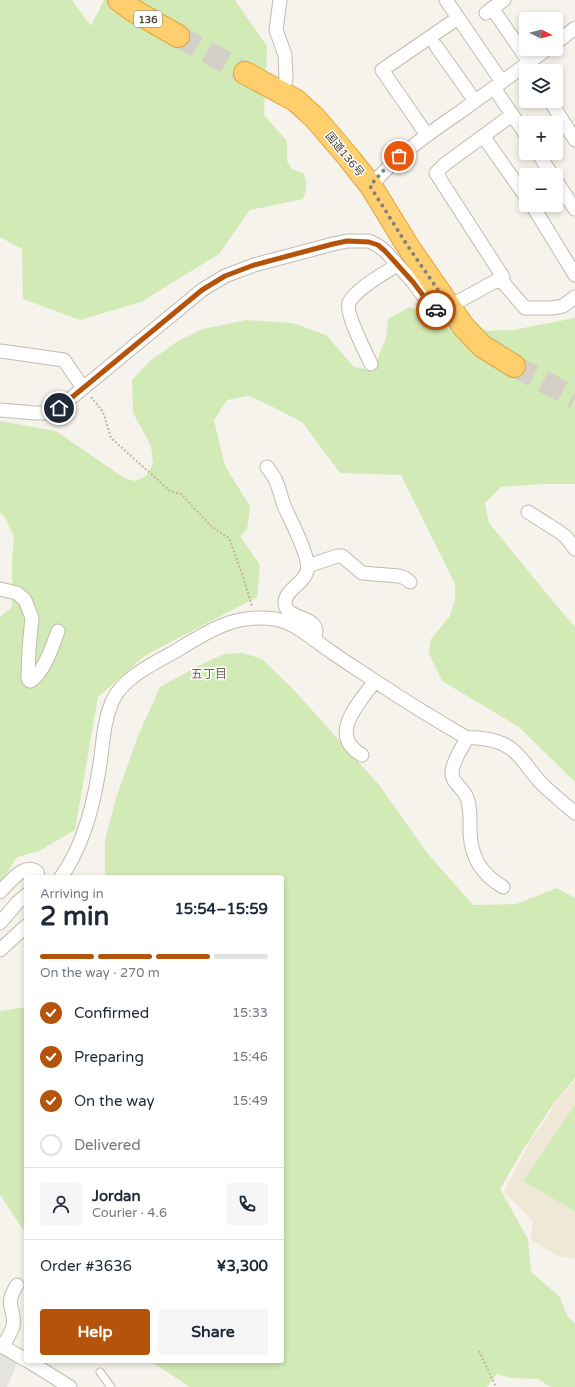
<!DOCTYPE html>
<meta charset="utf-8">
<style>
:root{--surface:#fff;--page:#f6f6f7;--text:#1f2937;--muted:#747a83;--line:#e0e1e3;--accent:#b45309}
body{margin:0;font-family:"Varela Round","Noto Sans JP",sans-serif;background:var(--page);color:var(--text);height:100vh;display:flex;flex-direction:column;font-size:15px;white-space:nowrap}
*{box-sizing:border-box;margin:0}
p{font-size:13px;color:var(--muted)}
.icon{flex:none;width:22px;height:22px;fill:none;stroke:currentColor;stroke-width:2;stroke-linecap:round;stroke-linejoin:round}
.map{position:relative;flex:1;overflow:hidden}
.drawer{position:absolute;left:24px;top:875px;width:260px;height:488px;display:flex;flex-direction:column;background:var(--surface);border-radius:4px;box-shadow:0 2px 6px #0003}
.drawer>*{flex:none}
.needle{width:26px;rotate:96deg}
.fabs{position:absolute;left:519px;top:12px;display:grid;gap:8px}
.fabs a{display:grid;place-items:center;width:44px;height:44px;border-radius:4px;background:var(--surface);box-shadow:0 2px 6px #0003;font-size:20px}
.pin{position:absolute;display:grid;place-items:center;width:34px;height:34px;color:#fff;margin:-17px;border:2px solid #fff;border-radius:50%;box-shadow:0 1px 4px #0007}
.courier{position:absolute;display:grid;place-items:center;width:40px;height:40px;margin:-20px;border:3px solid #b45309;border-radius:50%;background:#fff;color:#222;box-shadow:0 1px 5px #0007}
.overview em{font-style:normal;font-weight:700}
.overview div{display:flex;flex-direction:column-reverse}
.overview{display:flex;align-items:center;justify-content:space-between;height:68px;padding:0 16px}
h1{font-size:26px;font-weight:700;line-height:30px}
.bar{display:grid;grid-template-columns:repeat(4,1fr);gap:6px 4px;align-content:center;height:48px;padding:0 16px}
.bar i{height:5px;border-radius:3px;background:var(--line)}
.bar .current{background:var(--accent)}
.bar p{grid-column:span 4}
.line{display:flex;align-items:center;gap:10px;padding:0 16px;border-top:1px solid var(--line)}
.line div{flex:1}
.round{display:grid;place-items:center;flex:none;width:42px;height:42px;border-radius:4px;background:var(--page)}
ol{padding:0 16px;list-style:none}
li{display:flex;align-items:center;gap:12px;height:44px}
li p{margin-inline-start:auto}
li .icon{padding:4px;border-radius:50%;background:var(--accent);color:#fff;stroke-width:4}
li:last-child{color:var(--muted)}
li i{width:22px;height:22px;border:2px solid var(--line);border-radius:50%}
.button{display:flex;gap:8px;margin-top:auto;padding:8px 16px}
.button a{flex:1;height:46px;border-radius:4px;background:var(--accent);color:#fff;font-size:16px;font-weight:700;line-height:46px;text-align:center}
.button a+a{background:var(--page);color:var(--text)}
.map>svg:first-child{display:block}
</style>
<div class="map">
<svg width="575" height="1387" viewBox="0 0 575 1387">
<rect width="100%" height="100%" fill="#f6f3ec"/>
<path fill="#efe8d6" d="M575,1080V1259L558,1256L531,1240L533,1221L504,1192L530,1141L549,1115L553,1106Z"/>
<path fill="#d2eab5" d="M0,0H72L91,26L104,0H235L267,46L264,115L287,141V161L292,169L303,173C308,183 307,189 303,199L250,210L219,254L141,302L80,320L23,299L22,249L0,237Z
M409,307L429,315L452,332L513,330L575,318V484H543L501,487L485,503L489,523L556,605L575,627V782L519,727L442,681L429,654L431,639L450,616L455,600V584L401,475L340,473L302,422L273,407L249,396L227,400L214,420L225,466L250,506L247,530L240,536L260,565L257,597L146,655L98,697L75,830L39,851L17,857L3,879L0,888V617L12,607V560L14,537L5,517L0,513V421L56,431L124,478L135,481L146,476L153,464L151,446L133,413L132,380L150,361L178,341L203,329L246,320L293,323L326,335L354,367L373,370L386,338L388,319Z
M243,653L262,659L294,690L380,786L427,853L473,905L516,904L557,888L575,898V1078L551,1107L521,1153L500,1189L528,1239L531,1272L559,1296L568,1317L575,1323V1387H551L538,1379L511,1378L497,1374L487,1387H190L150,1361H282V877H105V840L116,798L138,736L160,687L200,665L224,654Z
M26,1007V1234L0,1195V1011Z
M575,1105V1211L523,1181Z"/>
<path fill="#e5e3e0" d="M0,1347L19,1359L7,1387H0Z"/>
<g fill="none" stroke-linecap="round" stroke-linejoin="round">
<path stroke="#d4d0c8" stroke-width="22" stroke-dasharray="22 11" stroke-linecap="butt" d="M178,36L245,73
M514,366L575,398"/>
<g stroke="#c2bbae" stroke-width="9">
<path id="lane" d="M100,1372L111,1387"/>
</g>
<g stroke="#c2bbae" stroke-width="15">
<path id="street" d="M280,0L276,30L285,55L286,78L283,94
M446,0L502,82
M492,8L529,62
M486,13L504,0
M556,43L575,28
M436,46L475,101
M494,88L526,135
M550,101L575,140
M427,135L382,70L458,18
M483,136L526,197
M538,153L552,175
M556,181L575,209
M371,186C396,156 428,134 460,112C489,91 519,70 547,49
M532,205L575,275
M500,279L525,308H552L563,306L575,297
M0,351L64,360L83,388
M371,364C366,353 345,313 349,303C354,290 386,272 397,265
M0,410L35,413H46L59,408L202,290L225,276L254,265L333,244L347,241H369L377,245L385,251L413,282L431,306L439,312L503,277L436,173L445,164L512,115
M267,467C270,471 273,475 275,479C280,489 281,499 285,508C291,521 311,559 307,571C304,584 285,589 285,603C285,622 325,613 314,640
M528,512L558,531L566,537L575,549
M308,566L337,556H342L362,573L399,576L405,578L410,582
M0,589L17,593L25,600L32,618L29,648L28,679L30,681C43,675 53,645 58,631
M467,738C462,748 453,760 452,772C451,783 464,788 467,798C471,808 470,821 470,832C471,857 481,874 503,887
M362,755C327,735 359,703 375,681
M61,877C82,848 92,811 98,776C103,751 102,726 112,702C121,679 154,663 174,652C207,632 234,613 275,619C294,622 314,640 330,651C344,661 360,671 375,681C405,701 436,720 467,738C473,737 479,738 486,739C518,744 522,763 542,784C552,794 564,803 575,813
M0,892C9,883 24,862 37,872L38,877
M0,923L17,903L26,895
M0,950L26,926
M0,1345L26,1360
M3,1347C6,1340 11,1333 13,1326C16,1307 3,1307 17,1285
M28,1361L70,1387"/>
</g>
<g stroke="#e0a43c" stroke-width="24">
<path id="highway" d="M119,0L131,9L178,36
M245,73L295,100L314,117L349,158L371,186L407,245L463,326L482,346L514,366"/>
</g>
<path stroke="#c4b79f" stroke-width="2" stroke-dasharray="2 2" stroke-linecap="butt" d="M91,397L103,412L111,438L170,491L181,494L212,527L229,538L243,577L252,606L253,607
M479,1351L496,1387"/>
<use href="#lane" stroke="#fff" stroke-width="7"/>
<use href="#street" stroke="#fff" stroke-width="13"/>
<use href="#highway" stroke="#ffcf6e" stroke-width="22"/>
</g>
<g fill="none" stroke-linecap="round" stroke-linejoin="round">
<path stroke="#878178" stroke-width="4" stroke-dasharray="0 7.2" d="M399,156L382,172L370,186L407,245L449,306L439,312L436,310"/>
<path stroke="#b45309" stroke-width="5" d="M59,408L202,290L225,276L254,265L333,244L347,241L369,242L378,245L385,251L413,282L431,306L436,310"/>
</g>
<g text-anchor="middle" stroke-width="3" stroke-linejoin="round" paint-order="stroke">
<rect fill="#fff" stroke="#817c74" stroke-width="1" x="134" y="11" width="28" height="16" rx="3"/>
<g font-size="10" font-weight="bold" fill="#4b4439">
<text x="148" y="23">136</text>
</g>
<g font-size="11" fill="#4b4439" stroke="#fff">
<text transform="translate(345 154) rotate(51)" y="4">国道136号</text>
</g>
<g font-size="12" fill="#6e6250" stroke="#fff">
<text x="209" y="678">五丁目</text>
</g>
</g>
</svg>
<div class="fabs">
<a><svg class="needle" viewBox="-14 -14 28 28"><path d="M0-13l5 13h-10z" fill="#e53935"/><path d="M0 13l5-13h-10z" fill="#747a83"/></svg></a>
<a><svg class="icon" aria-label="layers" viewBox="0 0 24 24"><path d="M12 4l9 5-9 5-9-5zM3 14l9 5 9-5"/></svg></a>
<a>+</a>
<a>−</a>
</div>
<div class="pin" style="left:399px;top:156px;background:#ea580c"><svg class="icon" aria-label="bag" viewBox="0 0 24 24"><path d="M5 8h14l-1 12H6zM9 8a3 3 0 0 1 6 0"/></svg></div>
<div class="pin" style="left:59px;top:408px;background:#1f2937"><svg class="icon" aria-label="home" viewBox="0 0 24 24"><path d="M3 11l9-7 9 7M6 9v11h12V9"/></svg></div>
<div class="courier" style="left:436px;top:310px"><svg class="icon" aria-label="car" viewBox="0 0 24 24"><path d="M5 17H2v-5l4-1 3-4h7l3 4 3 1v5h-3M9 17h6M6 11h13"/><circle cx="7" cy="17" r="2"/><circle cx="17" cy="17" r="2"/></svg></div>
<section class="drawer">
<div class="overview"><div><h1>2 min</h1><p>Arriving in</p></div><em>15:54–15:59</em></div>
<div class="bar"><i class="current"></i><i class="current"></i><i class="current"></i><i></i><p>On the way · 270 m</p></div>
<ol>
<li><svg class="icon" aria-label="check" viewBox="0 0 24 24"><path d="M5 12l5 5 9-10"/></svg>Confirmed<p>15:33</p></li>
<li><svg class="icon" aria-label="check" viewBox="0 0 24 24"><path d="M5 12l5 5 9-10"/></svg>Preparing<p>15:46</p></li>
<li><svg class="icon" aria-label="check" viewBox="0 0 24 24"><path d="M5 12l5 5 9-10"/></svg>On the way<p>15:49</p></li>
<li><i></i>Delivered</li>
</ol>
<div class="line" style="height:72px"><a class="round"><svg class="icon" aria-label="person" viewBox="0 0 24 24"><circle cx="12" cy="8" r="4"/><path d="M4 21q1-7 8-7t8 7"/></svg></a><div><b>Jordan</b><p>Courier · 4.6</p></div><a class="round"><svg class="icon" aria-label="phone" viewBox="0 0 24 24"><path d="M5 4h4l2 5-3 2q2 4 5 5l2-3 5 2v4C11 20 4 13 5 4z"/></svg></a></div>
<div class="line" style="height:52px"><div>Order #3636</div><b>¥3,300</b></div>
<div class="button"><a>Help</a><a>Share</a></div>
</section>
</div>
